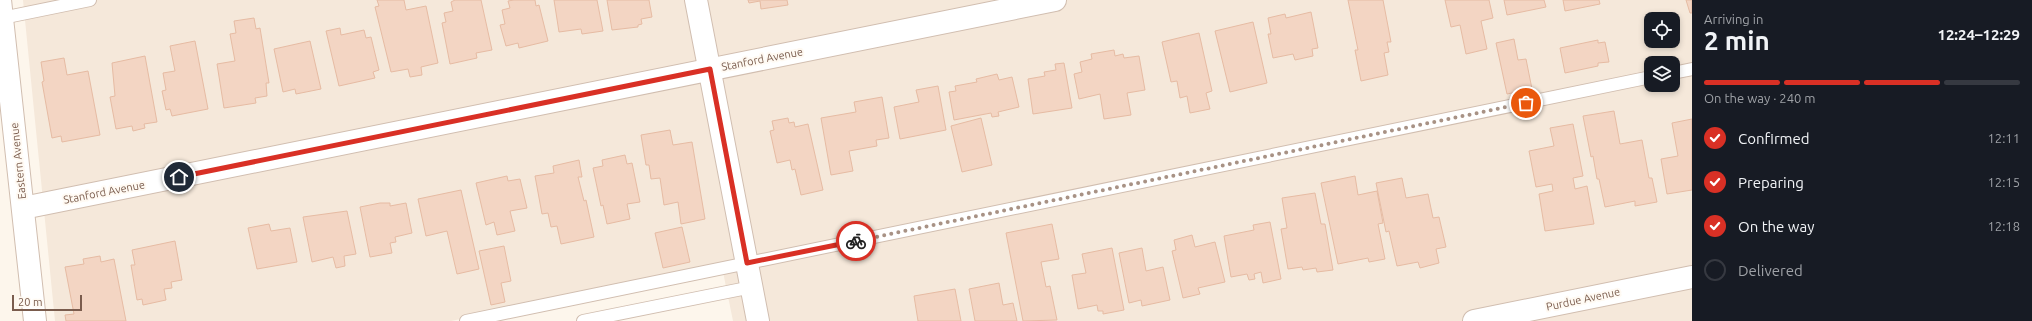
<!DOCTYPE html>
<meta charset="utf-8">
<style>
:root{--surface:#171b24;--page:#242831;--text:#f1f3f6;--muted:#9ea1a6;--line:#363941;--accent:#d93025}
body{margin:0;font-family:Ubuntu,sans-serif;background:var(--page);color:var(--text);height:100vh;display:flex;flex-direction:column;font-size:15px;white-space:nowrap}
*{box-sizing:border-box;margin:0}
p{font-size:13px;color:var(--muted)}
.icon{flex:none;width:22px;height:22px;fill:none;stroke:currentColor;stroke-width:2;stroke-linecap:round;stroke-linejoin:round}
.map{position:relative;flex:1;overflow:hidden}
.sheet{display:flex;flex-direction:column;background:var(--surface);width:340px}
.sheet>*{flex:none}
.fabs{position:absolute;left:1644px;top:12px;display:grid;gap:8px}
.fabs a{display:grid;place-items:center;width:36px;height:36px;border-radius:8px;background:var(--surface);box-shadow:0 2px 6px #0003;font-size:20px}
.scale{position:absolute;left:12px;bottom:10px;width:70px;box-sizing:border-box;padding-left:4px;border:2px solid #7a5c4d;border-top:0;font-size:11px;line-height:14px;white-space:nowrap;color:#7a5c4d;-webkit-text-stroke:3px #fffaf3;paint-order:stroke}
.pin{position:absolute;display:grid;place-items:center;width:34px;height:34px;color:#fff;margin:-17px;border:2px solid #fff;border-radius:50%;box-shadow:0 1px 4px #0007}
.courier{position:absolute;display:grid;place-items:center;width:40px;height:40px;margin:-20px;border:3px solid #d93025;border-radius:50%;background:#fff;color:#222;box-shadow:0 1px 5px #0007}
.overview em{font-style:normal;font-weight:700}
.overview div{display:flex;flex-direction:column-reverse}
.overview{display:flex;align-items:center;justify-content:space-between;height:68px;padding:0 12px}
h1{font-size:26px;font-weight:700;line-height:30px}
.bar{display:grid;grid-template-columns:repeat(4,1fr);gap:6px 4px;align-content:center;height:48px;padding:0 12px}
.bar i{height:5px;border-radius:3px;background:var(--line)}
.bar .active{background:var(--accent)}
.bar p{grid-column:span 4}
ol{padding:0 12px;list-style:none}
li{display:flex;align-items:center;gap:12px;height:44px}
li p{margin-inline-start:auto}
li .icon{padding:4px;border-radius:50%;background:var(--accent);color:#fff;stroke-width:4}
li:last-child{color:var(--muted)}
li i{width:22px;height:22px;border:2px solid var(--line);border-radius:50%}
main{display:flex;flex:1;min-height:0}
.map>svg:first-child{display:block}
</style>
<main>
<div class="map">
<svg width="1692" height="321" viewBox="0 0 1692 321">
<rect width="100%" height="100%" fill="#fdf6ec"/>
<path fill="#f5e8da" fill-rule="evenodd" d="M23,0H1692V321H733L722,267L451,321H55ZM1651,19H1673V41H1651ZM1651,63H1673V85H1651Z"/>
<path fill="#f3d5c3" stroke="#e6bba3" d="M377,0H404L406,10L426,6L438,63L421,67L422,75L410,77L408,69L391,72L375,7L379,6Z
M455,0H481L492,50L476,53L477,58L450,64L442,23L446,22L444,13L453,11L451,2Z
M514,0H535L536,6L539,5L548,41L519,48L518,43L506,46L500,25L505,24L502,10L510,8L508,1Z
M554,0H597L603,31L582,34L581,29L559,32Z
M607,0H649L652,17L641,19L642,24L638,25V27L612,30Z
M748,0H787L788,5L761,9L760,1L749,3Z
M1348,0H1383L1391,42H1387L1389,52L1384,53L1388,75L1361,81L1355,50H1358Z
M1445,0H1489L1493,18L1481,21L1487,49L1466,54L1460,25L1451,27Z
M1504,0H1544L1546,7L1507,15Z
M1563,0H1599L1600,4L1565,11Z
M1686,0H1692V13H1690Z
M1311,12L1318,48L1312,49L1313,56L1295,60L1293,54L1273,58L1268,34H1271L1268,18L1285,14L1286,18Z
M254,18L256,29L260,28L269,83H266L267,96L255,98L256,103L224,108L217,64L235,61L230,34L236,33L234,21Z
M1253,22L1267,83L1230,92L1215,31Z
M340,28L341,35L364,30L366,38L371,37L379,70L373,72L375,78L339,86L326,31Z
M1199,33L1212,91L1206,93L1210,109L1190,113L1187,96L1180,98L1177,81L1171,82L1162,42Z
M1514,39L1518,60L1526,59L1532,89L1507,94L1496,43Z
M1598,40V43L1605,42L1609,62L1598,63V66L1565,73L1560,48Z
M195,41L208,109L172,116L170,109L166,110L162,91L166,90L163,73L175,71L170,46Z
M310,41L321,89L296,94L295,89L283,92L274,49Z
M1114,50L1115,56L1123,54L1124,58L1139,56L1145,90L1127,93L1131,115L1104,119L1100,94L1079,99L1074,74L1082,72L1080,62L1092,59L1091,54Z
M145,56L157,122L144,124L145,128L133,131L132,126L116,129L110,97L115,96L112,63Z
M64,58L67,75L88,71L100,135L62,142L61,136L52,138L42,82L44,81L41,62Z
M1064,63L1072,108L1033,114L1028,79L1045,76L1044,72L1056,70L1055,64Z
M997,74L999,80L1012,77L1019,107L998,112L999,116L992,117L991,113L954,120L949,92L956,91L955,86L977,82L976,79Z
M938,86L946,130L900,139L894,107L919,102L916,90Z
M882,97L889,138L876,140L877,146L849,151L853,171L831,175L821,118L856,112L854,102Z
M1614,111L1620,144L1642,140L1649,178H1652L1657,202L1635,206V201L1605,207L1599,179H1597L1593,156L1591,157L1583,116Z
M788,118L789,123L794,122L795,127L808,124L823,190L801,195L795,169L792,170L790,160L777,163L770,131L774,130L772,121Z
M981,118L992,165L962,172L951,126Z
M1692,119V190L1667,194L1661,159L1678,156L1672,123Z
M1573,124L1583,176L1573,178L1575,189L1587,186L1594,224L1545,231L1539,194L1553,191L1552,184L1536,187L1529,151L1554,146L1550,128Z
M670,130L673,145L692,142L705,219L681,224L678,202L664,205L660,178L651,179L649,165H646L641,135Z
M625,155L627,164L632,163L640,202L627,204L630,219L607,224L603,205L601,206L593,168L603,166L602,160Z
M579,160L582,177H578L584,201L586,200L594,237L561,244L557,226L551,227L548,213L542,214L535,176L554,173L553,166Z
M507,176L508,181L520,179L527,208L510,211L515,231L497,235L494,222L486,225L476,183Z
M1355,176L1358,195L1377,191L1383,223L1378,224L1385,259L1369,262L1368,258L1338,264L1321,183Z
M1402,178L1406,198L1428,194L1433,218L1439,217L1446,247L1436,249L1439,263L1420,268L1418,262L1397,266L1389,231L1386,232L1376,183Z
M461,190L479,269L457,274L447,231L426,236L418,199Z
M1315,193L1321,224H1325L1333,270L1317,272L1316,268L1303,270L1302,267L1288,269L1281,229L1287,228L1282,198Z
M380,203H390V206L406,203L412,233L395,237L396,242L390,243L392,253L370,257L360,207Z
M347,211L356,254L344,256L345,266L336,268L333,257L312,262L303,217Z
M1270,222L1281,279L1263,283L1261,272L1254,274L1255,279L1249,280L1247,274L1231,277L1224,236L1254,230L1253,225Z
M269,224L271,231L290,228L297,262L257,269L248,228Z
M1052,224L1059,259L1041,262L1046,287L1050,286L1057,320L1023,321L1006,233Z
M682,227L690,262L663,268L655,233Z
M1192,235L1195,247L1215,242L1225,282L1198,288L1200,294L1183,298L1172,251L1176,250L1174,240Z
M175,241L182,280L171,282L172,288L164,289L166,300L143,305L142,299L137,300L131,265H135L132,250Z
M504,246L511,281L501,283L505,302L491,305L479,251Z
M1112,248L1124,310L1103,314V311H1098L1097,305L1078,309L1072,275L1086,273L1082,254Z
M1142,248L1146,271L1163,267L1170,300L1142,306L1141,300L1129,303L1119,253Z
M100,256L101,262L114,259L126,321H66L65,315L74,314L65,267L84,264L83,259Z
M999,283L1003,305L1013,303L1017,321H975L969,289Z
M955,289L961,321H918L914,296Z"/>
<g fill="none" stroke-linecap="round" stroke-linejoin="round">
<g stroke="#d1beb0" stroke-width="14">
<path id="service" d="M2,18L90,0
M1673,73L1692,69
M466,321L1651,77
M583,321L752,287"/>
</g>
<g stroke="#d1beb0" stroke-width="24">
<path id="minor" d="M23,208L1055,0
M1474,321L1692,277"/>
</g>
<g stroke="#d1beb0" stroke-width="24">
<path id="tertiary" d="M0,0L35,321
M696,0L758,321"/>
</g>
<use href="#service" stroke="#fff" stroke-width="12"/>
<use href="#minor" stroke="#fff" stroke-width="22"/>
<use href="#tertiary" stroke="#fff" stroke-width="22"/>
</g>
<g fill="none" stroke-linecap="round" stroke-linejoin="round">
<path stroke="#a89285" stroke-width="4" stroke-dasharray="0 7.2" d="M856,241L1526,103"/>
<path stroke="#d93025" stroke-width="5" d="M179,177L710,69L747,263L856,241"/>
</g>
<g text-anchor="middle" stroke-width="4" stroke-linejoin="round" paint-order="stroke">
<g font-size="11" fill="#7a5c4d" stroke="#fffaf3">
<text transform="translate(762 59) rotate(-11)" y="4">Stanford Avenue</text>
<text transform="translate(18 161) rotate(-96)" y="4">Eastern Avenue</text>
<text transform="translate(104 192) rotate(-11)" y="4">Stanford Avenue</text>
<text transform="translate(1583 299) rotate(-12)" y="4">Purdue Avenue</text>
</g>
</g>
</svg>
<div class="fabs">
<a><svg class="icon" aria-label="locate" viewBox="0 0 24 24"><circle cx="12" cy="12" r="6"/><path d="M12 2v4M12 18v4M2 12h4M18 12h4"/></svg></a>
<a><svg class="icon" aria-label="layers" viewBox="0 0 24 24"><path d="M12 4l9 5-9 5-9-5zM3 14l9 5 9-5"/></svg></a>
</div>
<div class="scale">20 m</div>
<div class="pin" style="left:1526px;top:103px;background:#ea580c"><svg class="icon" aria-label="bag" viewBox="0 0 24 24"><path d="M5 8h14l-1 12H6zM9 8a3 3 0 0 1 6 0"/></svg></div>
<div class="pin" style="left:179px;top:177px;background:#1f2937"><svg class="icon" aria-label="home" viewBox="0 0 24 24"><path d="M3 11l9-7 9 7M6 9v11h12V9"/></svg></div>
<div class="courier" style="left:856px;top:241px"><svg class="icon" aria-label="bike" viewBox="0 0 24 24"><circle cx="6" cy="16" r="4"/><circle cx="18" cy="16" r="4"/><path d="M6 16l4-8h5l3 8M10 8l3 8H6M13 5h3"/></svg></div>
</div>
<section class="sheet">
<div class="overview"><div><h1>2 min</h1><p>Arriving in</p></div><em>12:24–12:29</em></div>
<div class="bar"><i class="active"></i><i class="active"></i><i class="active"></i><i></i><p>On the way · 240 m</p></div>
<ol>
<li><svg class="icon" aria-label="check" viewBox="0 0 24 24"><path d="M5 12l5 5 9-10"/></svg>Confirmed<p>12:11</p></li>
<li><svg class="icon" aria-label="check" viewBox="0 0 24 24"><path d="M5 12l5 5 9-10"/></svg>Preparing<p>12:15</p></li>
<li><svg class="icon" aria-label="check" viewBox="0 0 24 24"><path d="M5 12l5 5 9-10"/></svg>On the way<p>12:18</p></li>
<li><i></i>Delivered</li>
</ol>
</section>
</main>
